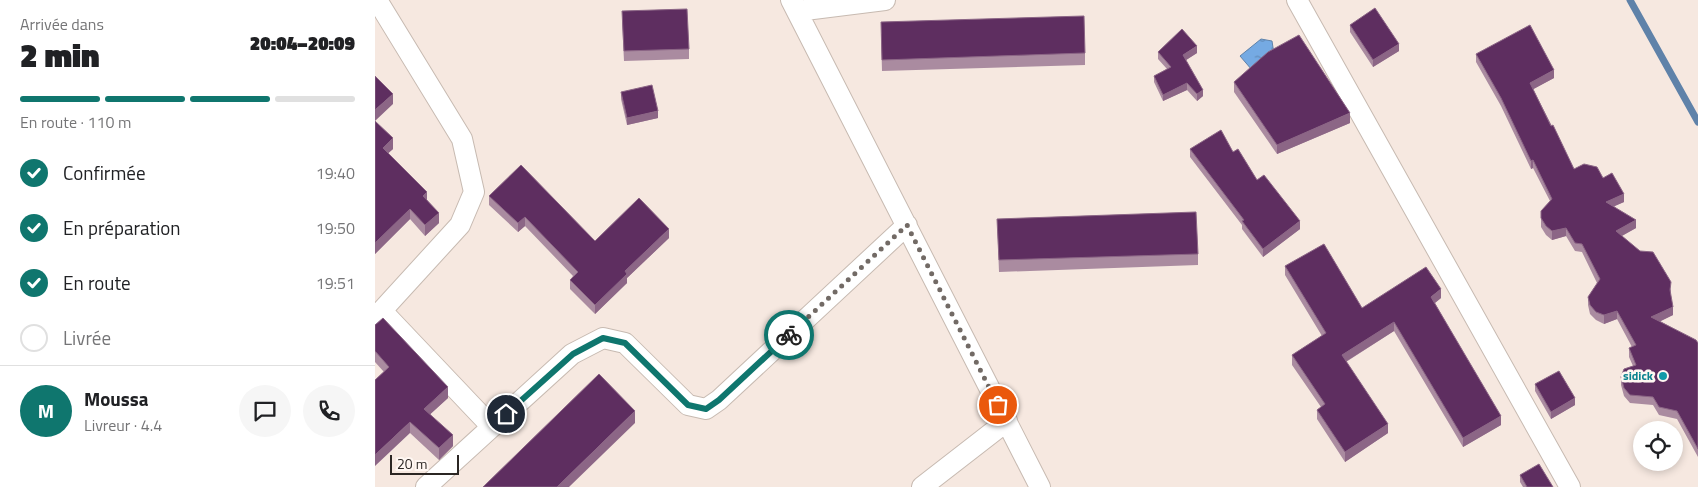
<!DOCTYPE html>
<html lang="fr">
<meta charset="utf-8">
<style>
:root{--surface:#fff;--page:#f6f6f6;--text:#202124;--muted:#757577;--line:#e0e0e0;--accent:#0f766e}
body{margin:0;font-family:"Titillium Web",sans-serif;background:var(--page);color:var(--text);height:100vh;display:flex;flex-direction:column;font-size:19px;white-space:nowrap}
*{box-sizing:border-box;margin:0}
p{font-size:16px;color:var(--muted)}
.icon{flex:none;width:28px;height:28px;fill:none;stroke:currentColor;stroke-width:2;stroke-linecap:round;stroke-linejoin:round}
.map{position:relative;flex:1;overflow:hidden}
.panel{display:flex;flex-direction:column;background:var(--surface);width:375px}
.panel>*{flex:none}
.buttons{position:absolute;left:1258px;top:421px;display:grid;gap:10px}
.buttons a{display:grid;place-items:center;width:50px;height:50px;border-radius:50%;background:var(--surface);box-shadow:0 2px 8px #0003;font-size:25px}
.scale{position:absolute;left:15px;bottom:12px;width:69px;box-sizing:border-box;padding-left:5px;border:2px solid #2b2623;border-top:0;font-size:14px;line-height:18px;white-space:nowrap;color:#2b2623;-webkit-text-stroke:4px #fff7f2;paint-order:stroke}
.pin{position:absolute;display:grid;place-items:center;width:42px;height:42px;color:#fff;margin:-21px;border:2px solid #fff;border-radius:50%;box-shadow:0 1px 5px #0007}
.courier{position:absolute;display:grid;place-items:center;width:50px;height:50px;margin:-25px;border:4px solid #0f766e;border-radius:50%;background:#fff;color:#222;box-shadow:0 1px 6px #0007}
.headline em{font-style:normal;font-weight:800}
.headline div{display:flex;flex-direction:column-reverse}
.headline{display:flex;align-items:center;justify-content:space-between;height:85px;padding:0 20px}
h1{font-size:32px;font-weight:800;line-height:38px}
.bar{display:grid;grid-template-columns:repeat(4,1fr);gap:8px 5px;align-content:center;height:60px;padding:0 20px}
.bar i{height:6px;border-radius:4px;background:var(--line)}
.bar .active{background:var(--accent)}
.bar p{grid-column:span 4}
.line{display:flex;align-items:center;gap:12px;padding:0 20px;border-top:1px solid var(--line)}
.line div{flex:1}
.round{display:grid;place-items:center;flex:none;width:52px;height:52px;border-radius:26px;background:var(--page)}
ol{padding:0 20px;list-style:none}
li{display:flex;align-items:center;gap:15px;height:55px}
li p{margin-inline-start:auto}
li .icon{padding:5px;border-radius:50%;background:var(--accent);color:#fff;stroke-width:4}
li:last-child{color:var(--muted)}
li i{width:28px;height:28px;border:2px solid var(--line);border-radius:50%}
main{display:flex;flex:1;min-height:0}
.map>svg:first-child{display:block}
</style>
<main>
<section class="panel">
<div class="headline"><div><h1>2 min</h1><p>Arrivée dans</p></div><em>20:04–20:09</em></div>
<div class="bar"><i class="active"></i><i class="active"></i><i class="active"></i><i></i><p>En route · 110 m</p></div>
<ol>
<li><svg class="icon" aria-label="check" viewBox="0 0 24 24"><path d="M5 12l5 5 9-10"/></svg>Confirmée<p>19:40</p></li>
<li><svg class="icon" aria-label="check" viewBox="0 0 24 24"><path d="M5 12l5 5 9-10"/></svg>En préparation<p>19:50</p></li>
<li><svg class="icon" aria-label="check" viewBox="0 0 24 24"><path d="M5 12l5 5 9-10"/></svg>En route<p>19:51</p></li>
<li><i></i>Livrée</li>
</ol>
<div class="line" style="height:90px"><b class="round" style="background:var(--accent);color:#fff">M</b><div><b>Moussa</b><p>Livreur · 4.4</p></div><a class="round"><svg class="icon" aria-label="chat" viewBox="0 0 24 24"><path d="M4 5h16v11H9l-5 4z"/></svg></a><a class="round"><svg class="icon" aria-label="phone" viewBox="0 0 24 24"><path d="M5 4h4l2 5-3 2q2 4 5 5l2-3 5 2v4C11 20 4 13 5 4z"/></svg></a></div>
</section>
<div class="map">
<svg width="1323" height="487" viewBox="0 0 1323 487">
<defs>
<pattern id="water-ripples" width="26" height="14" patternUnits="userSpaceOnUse" patternTransform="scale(1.25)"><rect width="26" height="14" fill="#75aae3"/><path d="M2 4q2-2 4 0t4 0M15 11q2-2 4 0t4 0" fill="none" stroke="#608ab8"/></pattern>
</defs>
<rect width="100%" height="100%" fill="#f6e8e0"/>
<path fill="url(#water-ripples)" stroke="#5f82a9" d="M886,39L897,41L899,54L877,70L865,56Z"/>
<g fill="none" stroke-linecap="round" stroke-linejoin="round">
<path stroke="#5f82a9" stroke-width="7" d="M1255,0L1323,122"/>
<g stroke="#c7bab1" stroke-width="22">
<path id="street" d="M416,0L665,487
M922,0L1195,487
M422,11L510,0
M7,311L117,427
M0,318L85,225L99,192L87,139L2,0
M51,487L197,354L228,338L250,343L313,405L331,409L344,400L532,225
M547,487L632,421"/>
</g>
<use href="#street" stroke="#fff" stroke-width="20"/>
</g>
<path fill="#aa8ba0" d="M247,21L314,49V59L249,61Z
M975,25L1024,51L998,67L975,32Z
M506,34L710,53V65L507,71Z
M783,52L822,53L811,60L828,96L822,101L812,90L788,101L779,82V76L792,69L783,59Z
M1101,54L1179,78L1158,89L1199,169L1228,178L1249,202L1239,206L1261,228L1247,236L1296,290L1295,294L1298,315L1285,321L1323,343V457L1302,419L1284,415L1278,405L1255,403L1249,396L1246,385V377L1258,366L1254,357V348L1257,347L1242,319L1229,324L1221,320L1215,314L1213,305V297L1222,283L1207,252L1200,251L1191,236L1177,240L1171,235L1166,227V211L1175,201L1158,168L1156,169L1126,106L1101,62Z
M859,82L975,123L902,154L859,92Z
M246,92L283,118L252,125L246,99Z
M0,121L18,149L13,153L52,200L64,223L50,236L35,219L0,254Z
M815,149L858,152L882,180L925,229L888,257L867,229V225L815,157Z
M114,196L220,241L294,238L252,278V283L220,314L195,289V280L198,276L150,226L143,232L114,205Z
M622,219L823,254V265L624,272Z
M910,266L987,308L1066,298L1060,303L1126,425L1088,447L1019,331L971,362L1013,433L970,462L942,419V410L946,407L917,365V355L947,336L910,275Z
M0,325L73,398L55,414L78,446L64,460L35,433L9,372L0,362Z
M1160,384L1200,405L1176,419L1160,391Z
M1145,475L1178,487H1148L1145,482Z"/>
<path fill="#8c6686" d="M1024,44V51L998,67V60Z
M822,46V53L808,62V55Z
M1179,70V78L1155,91V83Z
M812,83V90L788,101V95Z
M828,90V96L822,101V94Z
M18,94V104L0,121V110Z
M283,111V118L252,125V118Z
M975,113V123L902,154V145Z
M18,138V149L8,158V148Z
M1158,160V168L1156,169V161Z
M52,192V202L48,196Z
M1249,194V202L1231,210V202Z
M35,209V219L0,254V243Z
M64,213V223L50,236V225Z
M150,217V226L143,232V223Z
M1261,220V228L1241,239V231Z
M925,221V229L888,257V249Z
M1191,228V236L1177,240V231Z
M294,229V238L252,278V283L220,314V305L250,271Z
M1066,289V298L1056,306V297Z
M1298,307V315L1276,326V317Z
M1242,311V319L1229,324V315Z
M1019,322V331L967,364V355Z
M73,387V398L49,420V409Z
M1200,398V405L1176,419V412Z
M260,411V423L194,487H182Z
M1126,416V425L1088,447V438Z
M35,422V433L0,466V455Z
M1013,424V433L970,462V452Z
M78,435V446L64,460V448Z"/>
<path fill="#5e2e60" stroke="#8c6686" d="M1000,8L1024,44L998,60L975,25Z
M312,9L314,49L249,51L247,11Z
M709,16L710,53L507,60L506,22Z
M1155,25L1179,70L1155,83L1176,126L1178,125L1199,169L1209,164L1222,167L1228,178L1237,173L1249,194L1231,202L1261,220L1241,231L1265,251L1278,252L1296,282L1295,290L1298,307L1276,317L1321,340L1323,343V449L1302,411L1284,407L1278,397L1255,395L1249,388L1246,377L1249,369L1261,365L1254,348L1261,345L1242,311L1229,315L1221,312L1215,305L1213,297L1225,279L1207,244L1200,243L1191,228L1177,231L1171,226L1166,218V211L1177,199L1158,160L1156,161L1126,98L1101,54Z
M807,29L822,46L808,55L828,90L822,94L812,83L788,95L779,76L796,67L783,52Z
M924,35L975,113L902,145L859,82L893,52Z
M0,76L18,94L0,110Z
M277,85L283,111L252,118L246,92Z
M0,121L18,138L8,148L52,192L48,196L64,213L50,225L35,209L0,243Z
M846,130L858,152L863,149L882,180L889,175L925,221L888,249L867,221L869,220L815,149Z
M146,165L220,241L264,198L294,229L250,271L252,274L220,305L195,280L203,272L150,217L143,223L114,196Z
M821,212L823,254L624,260L622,219Z
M949,244L987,308L1051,267L1066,289L1056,297L1126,416L1088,438L1019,322L967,355L1013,424L970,452L942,410L950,404L917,355L951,333L910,266Z
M8,318L73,387L49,409L78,435L64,448L35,422L0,455V380L14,367L0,351V325Z
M1184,371L1200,398L1176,412L1160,384Z
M224,374L260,411L182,487H108Z
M1164,464L1178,487H1152L1145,475Z"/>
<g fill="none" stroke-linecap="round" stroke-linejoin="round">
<path stroke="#726a65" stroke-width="5" stroke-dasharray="0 9" d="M414,335L532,225L623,405"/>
<path stroke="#0f766e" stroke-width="6" d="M131,414L198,354L228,338L250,343L313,405L331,409L344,400L414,335"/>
</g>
<circle fill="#0f9aa8" stroke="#fff7f2" stroke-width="2" cx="1288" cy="376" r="5"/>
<g text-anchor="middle" stroke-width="5" stroke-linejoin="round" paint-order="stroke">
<g font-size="12" font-weight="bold" fill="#0d838f" stroke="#fff7f2" text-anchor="end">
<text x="1278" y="380">sidick</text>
</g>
</g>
</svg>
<div class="buttons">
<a><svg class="icon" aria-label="locate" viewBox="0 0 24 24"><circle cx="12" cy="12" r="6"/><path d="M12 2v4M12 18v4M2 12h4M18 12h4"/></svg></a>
</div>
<div class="scale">20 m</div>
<div class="pin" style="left:623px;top:405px;background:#ea580c"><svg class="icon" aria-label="bag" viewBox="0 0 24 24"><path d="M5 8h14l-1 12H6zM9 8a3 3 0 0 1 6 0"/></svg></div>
<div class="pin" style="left:131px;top:414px;background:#1f2937"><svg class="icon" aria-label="home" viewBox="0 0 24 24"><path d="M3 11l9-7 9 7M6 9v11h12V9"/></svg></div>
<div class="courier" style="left:414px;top:335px"><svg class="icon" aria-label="bike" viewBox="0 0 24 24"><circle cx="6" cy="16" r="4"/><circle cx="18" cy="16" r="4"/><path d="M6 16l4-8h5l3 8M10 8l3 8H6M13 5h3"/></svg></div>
</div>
</main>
